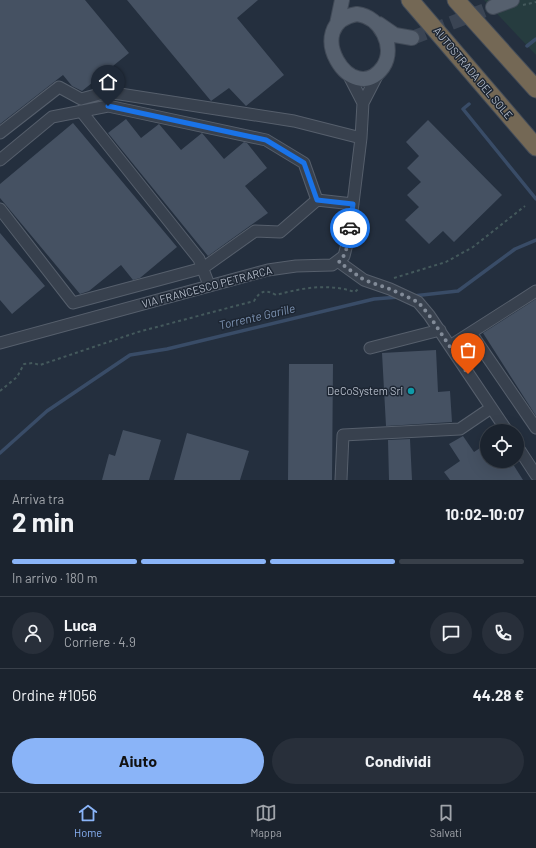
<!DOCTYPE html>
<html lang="it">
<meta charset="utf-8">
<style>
:root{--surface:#1b232e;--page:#282f3a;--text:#f1f3f6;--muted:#a0a4aa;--line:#39404a;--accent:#8ab4f8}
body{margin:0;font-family:Barlow,sans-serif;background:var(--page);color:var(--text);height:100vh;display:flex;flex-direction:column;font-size:15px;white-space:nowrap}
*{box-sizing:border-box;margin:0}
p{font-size:13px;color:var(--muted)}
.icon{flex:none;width:22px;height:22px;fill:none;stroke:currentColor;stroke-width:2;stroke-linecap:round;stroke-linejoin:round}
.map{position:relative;height:480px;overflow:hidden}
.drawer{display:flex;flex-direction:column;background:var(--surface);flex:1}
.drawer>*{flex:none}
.controls{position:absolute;left:480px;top:424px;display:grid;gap:8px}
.controls a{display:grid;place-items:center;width:44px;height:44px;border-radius:50%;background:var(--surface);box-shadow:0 4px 16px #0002,0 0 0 1px var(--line);font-size:20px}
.pin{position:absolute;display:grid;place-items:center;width:34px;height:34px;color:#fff;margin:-41px -17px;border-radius:50% 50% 50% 0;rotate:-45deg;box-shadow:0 0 4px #0007}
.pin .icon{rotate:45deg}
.courier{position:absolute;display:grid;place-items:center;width:40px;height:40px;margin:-20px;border:3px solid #1a73e8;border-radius:50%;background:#fff;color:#222;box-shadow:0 1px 5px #0007}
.summary em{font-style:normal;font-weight:700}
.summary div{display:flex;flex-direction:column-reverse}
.summary{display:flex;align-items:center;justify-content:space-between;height:68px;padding:0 12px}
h1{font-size:26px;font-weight:700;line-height:30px}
.bar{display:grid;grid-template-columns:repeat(4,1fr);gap:6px 4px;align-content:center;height:48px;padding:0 12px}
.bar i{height:5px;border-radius:3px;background:var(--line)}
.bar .current{background:var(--accent)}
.bar p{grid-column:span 4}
.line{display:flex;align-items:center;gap:10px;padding:0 12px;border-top:1px solid var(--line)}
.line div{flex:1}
.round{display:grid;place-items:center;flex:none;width:42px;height:42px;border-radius:21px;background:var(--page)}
.action{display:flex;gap:8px;margin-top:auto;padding:8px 12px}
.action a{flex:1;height:46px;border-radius:24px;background:var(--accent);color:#111;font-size:16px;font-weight:700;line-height:46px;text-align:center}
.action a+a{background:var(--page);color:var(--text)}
.menu{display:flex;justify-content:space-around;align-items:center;height:56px;border-top:1px solid var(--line);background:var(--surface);font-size:11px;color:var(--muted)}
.menu a{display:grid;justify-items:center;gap:2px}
.menu .current{color:var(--accent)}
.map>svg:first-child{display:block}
</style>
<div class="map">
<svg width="536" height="480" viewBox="0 0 536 480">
<rect width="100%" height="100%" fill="#242f3e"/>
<path fill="#263c3f" d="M484,0H536V55Z"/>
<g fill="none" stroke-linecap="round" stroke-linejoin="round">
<path stroke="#394c67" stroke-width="3.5" d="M527,46L536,39
M469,104L463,109L536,199
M413,296L458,291L515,249L536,240
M0,453L47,411L130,355L167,349L374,299L399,297"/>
</g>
<path fill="#455162" d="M0,0H85L129,53L82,91L72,86L63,75L0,124Z
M127,0H258L237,18L284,75L246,106L229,88L211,101Z
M126,119L141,138L159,124L181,150L202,133L224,159L244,142L247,143L267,168L245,186L268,213L208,256L108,133Z
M428,120L502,195L454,242L443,231L429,244L405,220L419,207L407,195L421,182L407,168L419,156L406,142Z
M73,123L177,247L140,278L133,280L121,265L89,291L80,294L0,198V184Z
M0,233L45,286L12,314L0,300Z
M536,299V416L483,333Z
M436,350L438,392L450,391L452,422L386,426L382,353Z
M289,364H333L332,480H288Z
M123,430L161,440L149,480H102L109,454L115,456Z
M187,433L249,451L240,480H174Z
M463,436L474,452L483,446L487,453V461H511L523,480H450L444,472L460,461L449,444Z
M410,439L412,480H389L388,440Z"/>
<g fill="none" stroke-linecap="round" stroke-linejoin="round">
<path stroke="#3a4453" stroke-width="14" stroke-dasharray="14 7" stroke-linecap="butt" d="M412,38L493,7"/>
<g stroke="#565f6c" stroke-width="13">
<path id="minor" d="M348,74L363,103
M81,111L199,259L209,285
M0,133L59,87L81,99L107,92L294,121L361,138
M0,160L52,117L108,106L266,140L304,163L317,200L353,204
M0,209L73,303L203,268L255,231L280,232L317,200
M339,262L364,280L390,289L418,302L429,315L507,431
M471,333L536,428
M0,343L268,270L296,266L332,265L344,256L349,236L361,138L363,103L379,72
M450,346L536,291
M370,348L440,330
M517,446L536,475
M341,480L343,435L460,429L491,408"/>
</g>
<g stroke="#414a57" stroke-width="16">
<path id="major" d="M493,7L512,0
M357,14C381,17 396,47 383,67C352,110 300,24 357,14Z
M337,24L342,0
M379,24L395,35L412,38"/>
</g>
<g stroke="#434c59" stroke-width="19">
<path id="highway" d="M410,0L536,147
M456,0L536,89"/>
</g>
<path stroke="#44595c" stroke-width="2" stroke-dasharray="3 3" stroke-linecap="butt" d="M523,5L536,2
M394,278L446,262L473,247L525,206
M0,391L17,377L24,364L33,363L40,365L138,332L254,301C260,291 265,289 276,295C302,288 328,283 355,292L358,289"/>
<use href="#minor" stroke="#38414e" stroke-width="11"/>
<use href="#major" stroke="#56606e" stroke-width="14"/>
<use href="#highway" stroke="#746855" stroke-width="17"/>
</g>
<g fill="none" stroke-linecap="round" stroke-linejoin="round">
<path stroke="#828b98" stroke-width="4" stroke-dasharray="0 7.2" d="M350,228C348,240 348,253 339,262L364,280L390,289L418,302L429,315L468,374"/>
<path stroke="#1a73e8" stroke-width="5" d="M108,106L266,140L304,163L317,200L353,204L350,228"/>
</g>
<circle fill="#0f9aa8" stroke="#1d2633" stroke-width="1.5" cx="411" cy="391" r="4"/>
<g text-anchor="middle" stroke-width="3" stroke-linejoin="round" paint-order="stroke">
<g font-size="11" fill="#b4bcc9" stroke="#1d2633">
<text transform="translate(473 73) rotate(50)" y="4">AUTOSTRADA DEL SOLE</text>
<text transform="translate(207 287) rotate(-15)" y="4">VIA FRANCESCO PETRARCA</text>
</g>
<g font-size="11" fill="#b4bcc9" stroke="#1d2633" text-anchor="end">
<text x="403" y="395">DeCoSystem Srl</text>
</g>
<g font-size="12" font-style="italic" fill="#7c92b1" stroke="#1d2633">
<text transform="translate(257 317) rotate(-13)" y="4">Torrente Garille</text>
</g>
</g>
</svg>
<div class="controls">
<a><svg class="icon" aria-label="locate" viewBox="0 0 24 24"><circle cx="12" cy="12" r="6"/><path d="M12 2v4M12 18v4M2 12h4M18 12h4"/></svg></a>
</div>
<div class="pin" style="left:468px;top:374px;background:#ea580c"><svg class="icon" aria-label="bag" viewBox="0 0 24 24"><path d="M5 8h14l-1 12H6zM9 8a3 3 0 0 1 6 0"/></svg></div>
<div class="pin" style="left:108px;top:106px;background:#1f2937"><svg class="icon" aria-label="home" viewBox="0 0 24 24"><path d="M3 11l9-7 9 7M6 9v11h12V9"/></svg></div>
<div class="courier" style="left:350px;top:228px"><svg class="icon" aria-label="car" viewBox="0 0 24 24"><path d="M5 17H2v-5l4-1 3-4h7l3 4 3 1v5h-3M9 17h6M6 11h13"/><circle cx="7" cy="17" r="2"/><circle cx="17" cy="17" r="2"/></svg></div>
</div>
<section class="drawer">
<div class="summary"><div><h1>2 min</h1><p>Arriva tra</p></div><em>10:02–10:07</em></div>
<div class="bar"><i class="current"></i><i class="current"></i><i class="current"></i><i></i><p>In arrivo · 180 m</p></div>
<div class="line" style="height:72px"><a class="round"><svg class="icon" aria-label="person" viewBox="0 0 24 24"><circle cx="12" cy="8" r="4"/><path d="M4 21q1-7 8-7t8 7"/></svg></a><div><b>Luca</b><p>Corriere · 4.9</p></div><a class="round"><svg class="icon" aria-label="chat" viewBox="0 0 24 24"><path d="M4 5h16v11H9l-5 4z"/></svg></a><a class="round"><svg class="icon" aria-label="phone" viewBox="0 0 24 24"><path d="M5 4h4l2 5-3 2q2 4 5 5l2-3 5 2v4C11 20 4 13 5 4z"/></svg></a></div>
<div class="line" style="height:52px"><div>Ordine #1056</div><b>44.28 €</b></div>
<div class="action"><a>Aiuto</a><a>Condividi</a></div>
</section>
<nav class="menu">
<a class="current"><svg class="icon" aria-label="home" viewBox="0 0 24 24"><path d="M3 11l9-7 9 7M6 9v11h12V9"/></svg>Home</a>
<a><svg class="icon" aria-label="map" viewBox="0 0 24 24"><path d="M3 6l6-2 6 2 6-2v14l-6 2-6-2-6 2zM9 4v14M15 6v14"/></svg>Mappa</a>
<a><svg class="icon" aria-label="saved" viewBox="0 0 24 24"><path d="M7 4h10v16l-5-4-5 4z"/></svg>Salvati</a>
</nav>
